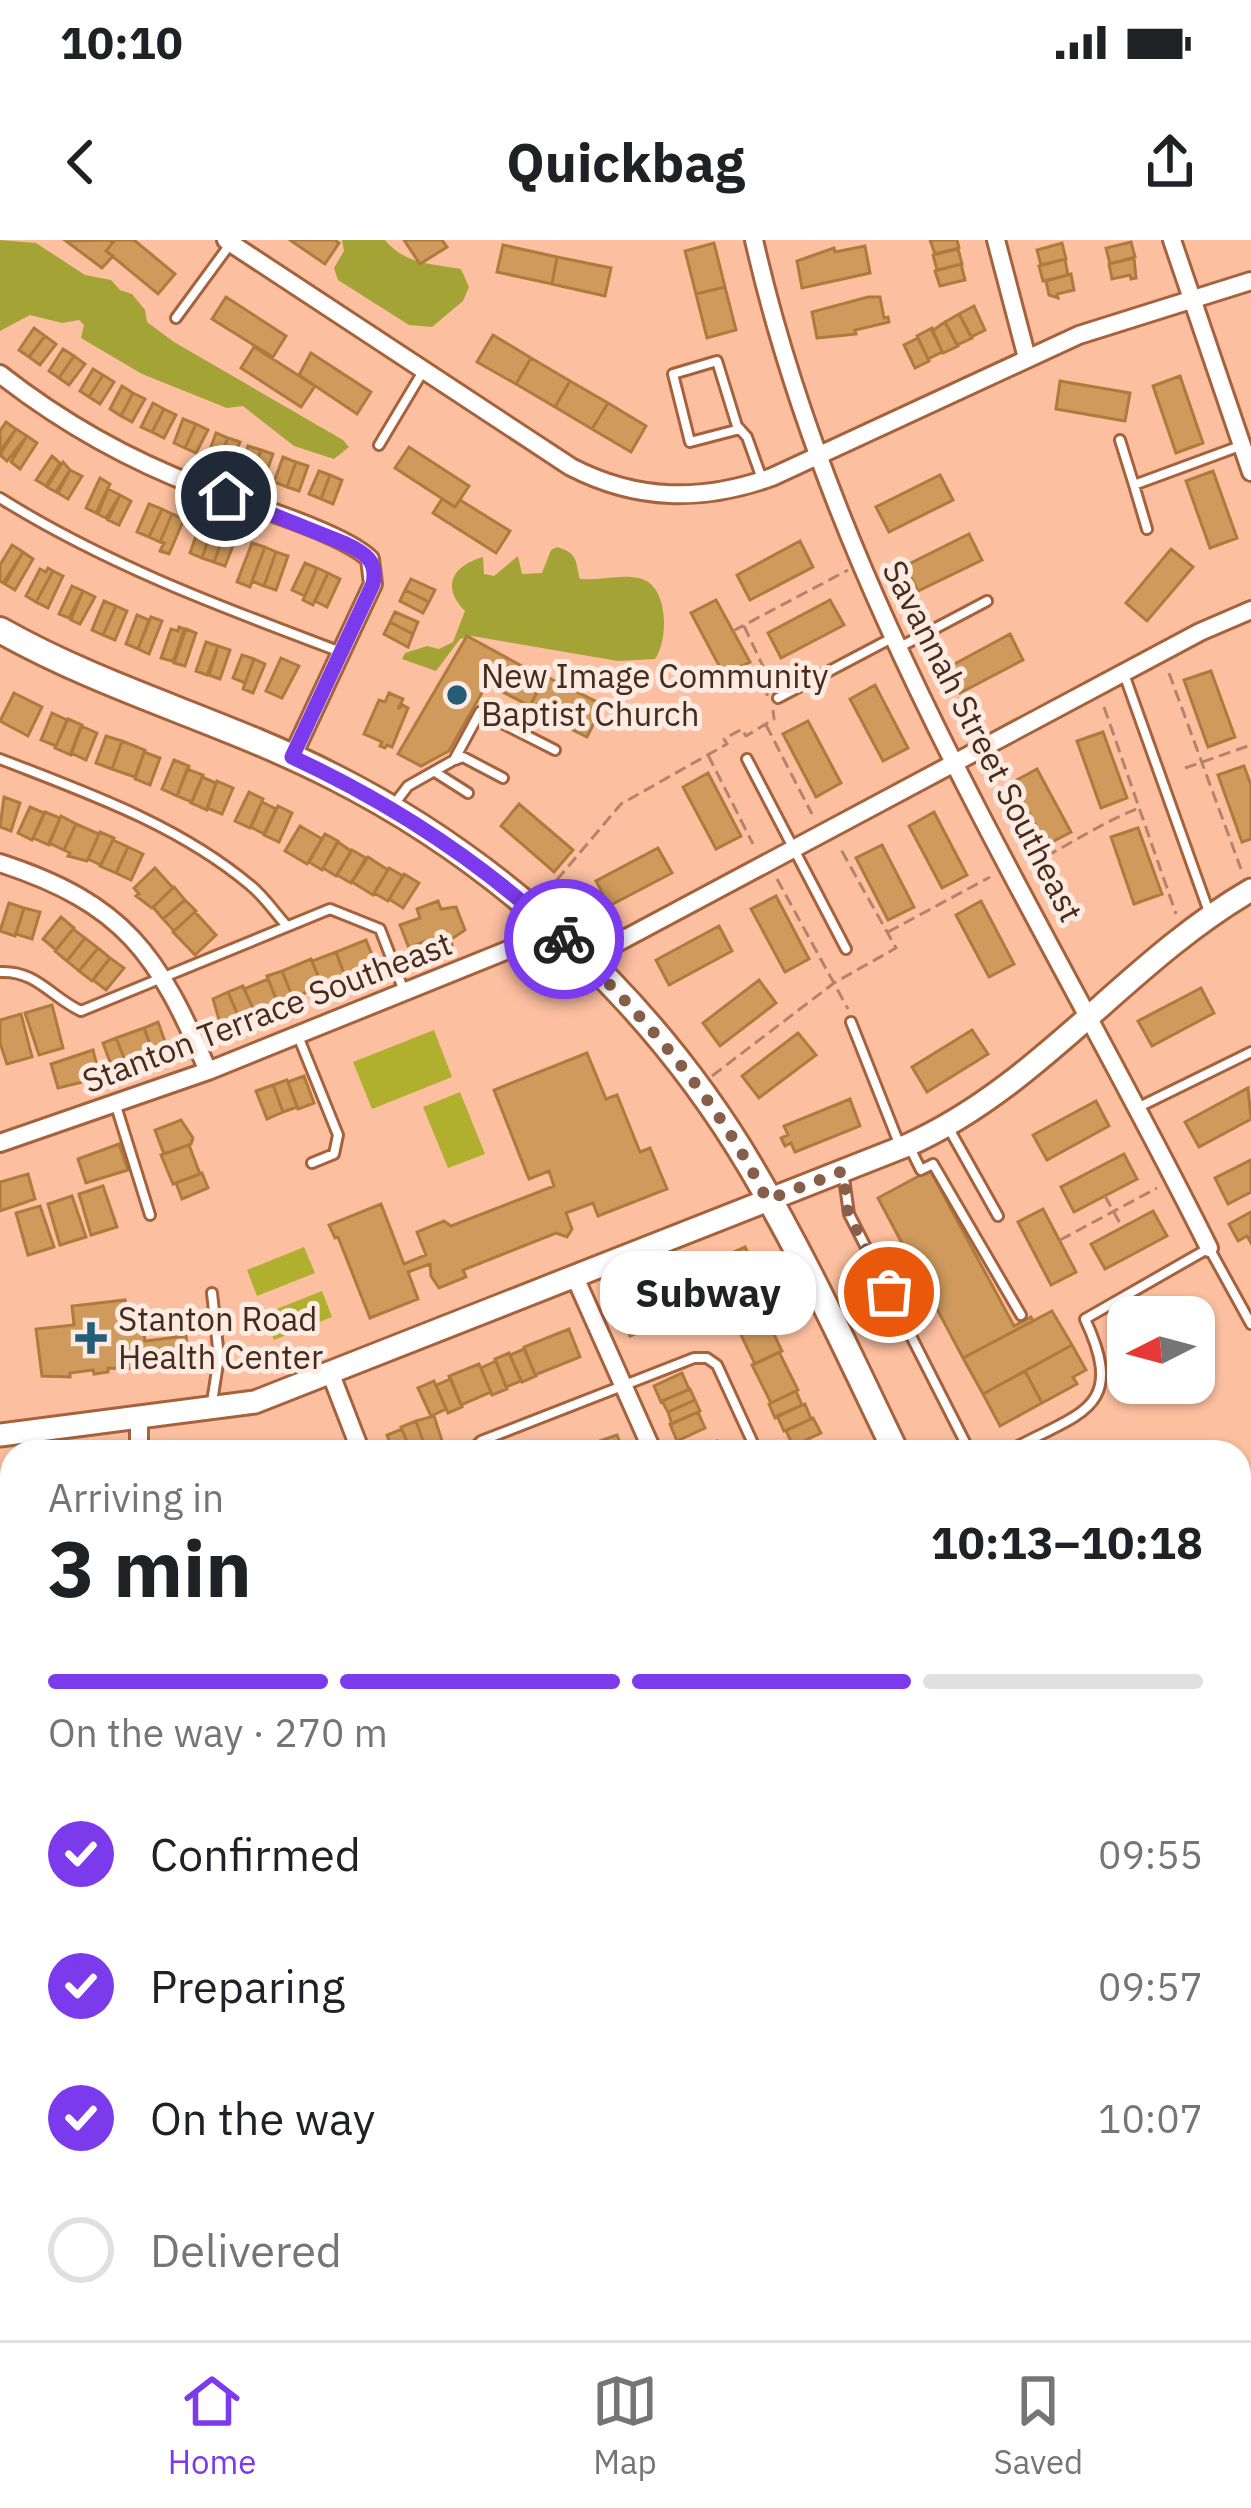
<!DOCTYPE html>
<meta charset="utf-8">
<style>
:root{--surface:#fff;--page:#f2f2f2;--text:#202124;--muted:#757577;--line:#e0e0e0;--accent:#7c3aed}
body{margin:0;font-family:"IBM Plex Sans",sans-serif;background:var(--page);color:var(--text);height:100vh;display:flex;flex-direction:column;font-size:45px;white-space:nowrap}
*{box-sizing:border-box;margin:0}
p{font-size:39px;color:var(--muted)}
.icon{flex:none;width:66px;height:66px;fill:none;stroke:currentColor;stroke-width:2;stroke-linecap:round;stroke-linejoin:round}
.map{position:relative;flex:1;overflow:hidden}
.sheet{position:absolute;left:0px;top:1200px;width:1251px;height:900px;display:flex;flex-direction:column;background:var(--surface);border-radius:36px 36px 0 0;box-shadow:0 3px 9px #0004}
.sheet>*{flex:none}
.needle{width:78px;rotate:264deg}
.buttons{position:absolute;left:1107px;top:1056px;display:grid;gap:24px}
.buttons a{display:grid;place-items:center;width:108px;height:108px;border-radius:24px;background:var(--surface);box-shadow:0 3px 9px #0004;font-size:60px}
.pin{position:absolute;display:grid;place-items:center;width:102px;height:102px;color:#fff;margin:-51px;border:6px solid #fff;border-radius:50%;box-shadow:0 3px 12px #0007}
.courier{position:absolute;display:grid;place-items:center;width:120px;height:120px;margin:-60px;border:9px solid #7c3aed;border-radius:50%;background:#fff;color:#222;box-shadow:0 3px 15px #0007}
.bubble{position:absolute;height:84px;border-radius:36px;background:var(--surface);box-shadow:0 3px 9px #0004;font-size:39px;font-weight:800;line-height:84px;text-align:center}
.summary em{font-style:normal;font-weight:800}
.summary div{display:flex;flex-direction:column-reverse}
.summary{display:flex;align-items:center;justify-content:space-between;height:204px;padding:0 48px}
h1{font-size:78px;font-weight:800;line-height:90px}
.bar{display:grid;grid-template-columns:repeat(4,1fr);gap:18px 12px;align-content:center;height:144px;padding:0 48px}
.bar i{height:15px;border-radius:9px;background:var(--line)}
.bar .current{background:var(--accent)}
.bar p{grid-column:span 4}
ol{padding:0 48px;list-style:none}
li{display:flex;align-items:center;gap:36px;height:132px}
li p{margin-inline-start:auto}
li .icon{padding:12px;border-radius:50%;background:var(--accent);color:#fff;stroke-width:4}
li:last-child{color:var(--muted)}
li i{width:66px;height:66px;border:6px solid var(--line);border-radius:50%}
.status{display:flex;justify-content:space-between;align-items:center;height:84px;padding:0 60px;background:var(--surface);direction:ltr}
.status svg{height:33px;fill:currentColor}
header{display:flex;justify-content:space-between;align-items:center;height:156px;padding:0 48px;background:var(--surface);font-size:54px;font-weight:800}
.tab-bar{display:flex;justify-content:space-around;align-items:center;height:168px;border-top:3px solid var(--line);background:var(--surface);font-size:33px;color:var(--muted)}
.tab-bar a{display:grid;justify-items:center;gap:6px}
.tab-bar .current{color:var(--accent)}
.map>svg:first-child{display:block}
</style>
<div class="status"><b>10:10</b><svg viewBox="0 0 49 12"><path d="M0 12V9h3v3zM5 12V6h3v6zM10 12V3h3v9zM15 12V0h3v12zM26 1h20v11H26zM47 4h2v5h-2z"/></svg></div>
<header><svg class="icon" aria-label="back" viewBox="0 0 24 24"><path d="M15 5l-7 7 7 7"/></svg>Quickbag<svg class="icon" aria-label="share" viewBox="0 0 24 24"><path d="M12 15V3M7 8l5-5 5 5M5 13v7h14v-7"/></svg></header>
<div class="map">
<svg width="1251" height="2100" viewBox="0 0 1251 2100">
<rect width="100%" height="100%" fill="#fcbf9f"/>
<path fill="#b1af2e" d="M434,790L452,837L372,869L353,822Z
M460,852L485,914L448,928L423,867Z
M304,1007L315,1033L257,1056L247,1030Z
M322,1051L332,1077L274,1100L264,1074Z
M1239,1972L1251,1997V2100H281L285,2093L277,2088H1239Z"/>
<path fill="#a4a336" d="M0,0L36,3L85,35L111,40L120,50L132,54L145,70L147,82L174,102L343,200L349,207L334,219L294,206L243,166L227,168L142,134L81,98L84,85L79,80L62,83L30,75L0,91Z
M342,0H385C404,24 433,24 461,29L469,47L463,61L432,87L409,85L338,40L334,28L344,11Z
M557,307C579,313 575,322 580,339C599,341 619,334 638,338C669,343 669,399 655,419L618,421L472,396L460,399L436,431L402,419L405,413L427,406L439,409L453,402L465,371C441,347 452,326 483,317L484,334L494,336L518,316L522,334L542,333L551,310Z"/>
<path fill="#d09a5c" stroke="#af7b3c" stroke-width="3" d="M110,0L113,2L106,11L113,16L102,28L66,1Z
M115,0H134L175,34L158,54L106,11Z
M290,0H335L339,3L325,24Z
M404,0H442L447,7L420,24Z
M930,0H957L959,8L935,14Z
M1131,2L1135,17L1110,24L1106,8Z
M714,3L725,47L696,54L685,11Z
M1062,3L1066,19L1041,25L1037,10Z
M503,5L557,17L552,44L497,32Z
M865,6L870,33L802,48L797,21L834,8L835,12Z
M958,9L962,24L937,30L933,15Z
M557,17L611,28L605,56L552,44Z
M1134,18L1136,38L1131,39L1130,35L1112,39L1109,24Z
M1065,19L1068,35L1043,41L1039,26Z
M961,24L965,40L940,46L935,31Z
M1071,34L1074,50L1057,54L1058,58L1049,55L1046,41Z
M725,47L736,90L707,98L696,54Z
M226,57L286,96L273,117L212,79Z
M868,57H880L884,78L888,77L889,82L855,90L856,94L817,98L812,72Z
M974,66L985,90L971,97L959,74Z
M959,74L972,98L957,105L945,82Z
M945,82L958,106L943,113L932,91Z
M34,88L45,96L29,117L19,110Z
M932,88L942,112L928,119L917,96Z
M493,95L531,118L516,144L477,122Z
M45,96L56,104L40,125L29,117Z
M918,98L929,121L915,128L904,105Z
M254,107L315,146L301,167L241,128Z
M63,109L74,116L59,138L49,131Z
M311,113L371,152L357,174L299,135Z
M74,116L85,124L69,145L59,138Z
M531,118L570,141L555,167L516,144Z
M93,129L103,135L89,157L80,151Z
M103,135L114,142L100,164L89,157Z
M1180,136L1203,203L1176,213L1153,146Z
M570,141L608,163L592,189L555,167Z
M1060,141L1130,153L1125,181L1056,169Z
M122,146L133,153L121,176L110,169Z
M133,153L145,159L132,182L121,176Z
M153,163L164,169L152,192L141,187Z
M608,163L646,186L631,212L592,189Z
M164,169L176,175L164,198L152,192Z
M183,179L196,184L185,208L174,203Z
M6,182L16,189L0,211V191Z
M196,184L208,190L196,213L185,208Z
M16,189L27,196L7,221L0,215Z
M216,193L228,198L218,222L207,218Z
M27,196L37,203L20,229L11,222Z
M228,198L240,202L230,227L218,222Z
M248,206L261,210L252,235L241,231Z
M409,207L469,246L455,267L395,228Z
M261,210L273,214L264,239L252,235Z
M52,216L60,223L46,246L36,240Z
M283,217L296,222L287,247L274,242Z
M63,222L70,230L56,252L47,247Z
M296,222L308,226L299,251L287,247Z
M70,230L82,236L68,259L58,253Z
M319,231L330,235L321,259L309,254Z
M1213,231L1237,298L1210,308L1186,241Z
M330,235L342,240L333,264L321,259Z
M940,235L953,260L889,292L876,267Z
M100,238L110,244L96,273L86,268Z
M108,249L120,255L106,278L98,274Z
M120,255L131,261L119,285L108,280Z
M442,259L455,267L460,260L510,291L496,313L433,273Z
M149,264L162,269L149,297L137,292Z
M162,269L172,274L160,302L149,297Z
M172,274L184,279L169,314L160,311L164,303L160,302Z
M200,285L212,289L202,318L190,313Z
M212,289L224,294L214,322L202,318Z
M224,294L236,298L225,326L214,322Z
M969,294L982,320L918,351L905,326Z
M800,301L813,327L750,360L737,335Z
M252,303L265,307L250,347L237,342Z
M12,305L23,312L3,343L0,341V325Z
M265,307L276,312L264,346L252,341Z
M1171,309L1193,327L1147,381L1126,363Z
M23,312L33,319L15,350L5,344Z
M276,312L288,316L276,350L264,346Z
M305,323L317,328L305,356L292,350Z
M48,328L53,331L36,362L26,356L40,329L46,332Z
M317,328L328,333L313,365L303,360Z
M53,331L63,336L48,368L36,362Z
M328,333L340,339L327,367L315,361Z
M411,339L435,350L429,362L405,350Z
M72,346L83,351L69,378L59,374Z
M405,350L429,362L423,373L400,361Z
M83,351L95,357L80,384L71,380Z
M716,360L750,422L724,435L691,373Z
M830,360L844,385L781,418L768,393Z
M104,361L116,366L103,395L92,390Z
M116,366L127,371L115,400L103,395Z
M395,372L418,382L413,394L390,382Z
M137,375L149,380L138,409L126,404Z
M151,377L162,381L149,414L138,409Z
M390,382L413,394L408,407L384,394Z
M179,387L184,389L175,417L172,421L161,418L171,389L178,391Z
M186,389L196,393L185,426L174,423Z
M1010,394L1023,420L960,453L947,428Z
M467,396L544,438L530,466L487,444L449,511L421,526L398,514Z
M206,402L218,406L207,435L196,431Z
M218,406L230,410L220,439L209,435Z
M242,415L254,419L245,443L233,438Z
M281,418L299,426L282,458L266,451Z
M254,419L265,424L253,453L243,449Z
M1211,431L1235,497L1208,507L1184,440Z
M545,436L603,465L587,497L529,468Z
M875,445L908,508L883,521L850,459Z
M14,453L42,467L28,496L0,481Z
M389,453L403,459L398,469L403,465L408,468L392,507L387,505L385,508L380,506L382,502L364,494L379,460L385,462Z
M52,473L67,480L56,506L41,500Z
M68,479L82,485L71,515L55,508Z
M808,481L841,543L816,557L783,494Z
M81,486L97,493L86,520L71,513Z
M1103,492L1127,558L1101,568L1077,501Z
M106,496L122,501L112,529L96,523Z
M122,501L145,510L135,537L112,529Z
M144,512L160,518L150,545L135,539Z
M174,520L189,526L177,556L162,549Z
M1244,526L1251,545V599L1242,602L1218,535Z
M187,529L203,535L192,562L177,556Z
M1037,529L1071,592L1046,605L1013,542Z
M708,533L741,596L716,609L683,547Z
M202,537L216,543L207,570L191,563Z
M217,541L233,548L222,574L207,568Z
M249,552L263,559L250,588L235,581Z
M4,557L20,563L11,591L0,587Z
M262,562L276,569L264,594L251,587Z
M519,564L573,610L554,632L501,586Z
M278,566L292,573L279,602L264,595Z
M30,567L44,573L32,600L18,593Z
M45,572L60,578L49,605L33,598Z
M934,572L967,635L942,648L909,586Z
M61,576L76,584L64,610L49,603Z
M76,584L99,594L87,621L68,616L70,613L64,610Z
M300,586L322,599L307,624L285,611Z
M1138,588L1162,654L1134,664L1111,597Z
M100,592L114,598L101,625L88,619Z
M325,594L338,601L322,630L309,622Z
M113,600L128,607L116,633L100,626Z
M338,602L351,611L336,636L323,628Z
M882,605L914,667L888,680L856,618Z
M128,607L143,614L131,640L116,633Z
M658,608L672,633L609,666L596,641Z
M352,610L366,618L351,643L337,635Z
M368,617L388,630L373,655L352,642Z
M155,628L173,648L152,668L136,656L139,654L134,648Z
M389,628L403,636L388,661L374,653Z
M404,634L419,643L403,668L389,659Z
M174,647L185,660L163,679L153,667Z
M776,656L809,719L785,732L751,669Z
M185,660L196,671L174,691L163,679Z
M438,661L441,669L456,667L465,690L450,700L452,705L433,712L425,701L409,708L400,685L420,678L417,669Z
M981,661L1014,724L989,737L956,675Z
M9,663L24,668L15,696L0,691Z
M24,668L40,672L32,699L16,694Z
M195,672L216,695L195,715L173,692Z
M61,677L74,688L56,710L43,699Z
M719,686L732,711L669,745L656,720Z
M73,689L85,698L67,721L55,711Z
M85,698L98,708L79,731L67,721Z
M366,700L377,727L346,739L336,712Z
M98,708L110,718L92,741L79,731Z
M336,712L346,739L341,741L342,745L329,750L328,746L323,748L312,721Z
M110,718L124,728L106,750L93,740Z
M311,719L322,746L293,758L282,731Z
M282,731L293,758L278,764L267,736Z
M268,739L279,766L262,777L261,773L256,775L244,749Z
M759,740L776,763L720,806L703,783Z
M243,746L255,773L240,780L228,752Z
M1201,748L1214,773L1152,806L1138,781Z
M228,752L240,780L221,786L213,759Z
M52,765L63,808L39,815L25,773Z
M21,774L32,817L7,824L0,803V780Z
M158,782L168,810L154,815L144,788Z
M144,788L154,815L146,817L148,822L127,825L116,798Z
M972,790L988,814L927,852L912,827Z
M798,793L816,815L759,858L742,836Z
M116,798L127,825L113,830L103,803Z
M93,810L100,838L58,848L51,824Z
M587,813L606,859L617,855L640,912L650,908L667,949L598,976L593,963L566,973L572,989L567,997L556,993L463,1030L466,1037L439,1048L431,1036L430,1024L408,1032L418,1059L370,1078L338,997L335,998L329,985L381,964L404,1024L426,1015L417,992L444,981L451,986L554,946L549,931L529,939L494,850Z
M304,836L314,863L298,869L288,842Z
M287,840L297,867L283,872L273,845Z
M273,845L283,872L267,879L256,851Z
M1248,848L1251,879L1199,907L1185,882Z
M850,859L860,886L795,912L791,903L785,906L781,898L788,895L784,886Z
M1096,861L1109,886L1047,920L1033,895Z
M181,880L193,898L191,904L164,914L155,890Z
M119,904L128,930L86,943L78,919Z
M189,905L200,934L173,944L161,915Z
M1124,914L1137,939L1074,972L1061,947Z
M1251,920V952L1228,964L1215,938Z
M930,930L1014,1086L1031,1077L1033,1081L963,1118L878,958Z
M202,933L208,948L182,959L176,943Z
M28,934L35,959L0,971V942Z
M103,946L117,987L91,995L79,954Z
M72,956L86,997L60,1005L48,964Z
M40,966L54,1007L28,1015L16,973Z
M1043,969L1076,1032L1051,1045L1018,982Z
M1153,971L1167,996L1105,1029L1091,1004Z
M1251,972V1003L1247,996L1238,1001L1229,984Z
M745,1007L767,1053L739,1066L717,1020Z
M689,1042L701,1070L686,1076L674,1048Z
M675,1049L687,1077L663,1087L651,1060Z
M650,1056L661,1084L630,1096L619,1068Z
M125,1060L127,1079L142,1077L145,1101L186,1096L189,1118L154,1122L155,1127L146,1128L145,1124L137,1125V1129L108,1128V1132L94,1134L93,1130L70,1133V1137L42,1136L36,1089L74,1085L72,1066Z
M1052,1071L1072,1105L983,1154L963,1118Z
M768,1082L782,1111L755,1124L741,1095Z
M569,1089L580,1117L535,1135L524,1107Z
M1072,1105L1086,1130L1073,1137L1077,1144L1042,1163L1025,1131Z
M524,1109L536,1136L522,1142L510,1115Z
M779,1112L798,1150L771,1163L752,1125Z
M509,1113L521,1141L506,1147L495,1119Z
M496,1121L507,1149L492,1155L481,1128Z
M479,1124L491,1152L461,1165L449,1136Z
M1025,1131L1042,1163L1000,1186L983,1154Z
M682,1133L689,1149L661,1162L654,1146Z
M451,1139L462,1167L448,1173L436,1145Z
M434,1141L446,1169L431,1176L418,1148Z
M690,1149L695,1160L668,1172L662,1161Z
M796,1151L802,1165L775,1178L769,1164Z
M695,1160L700,1171L672,1184L668,1172Z
M805,1164L811,1179L784,1191L777,1176Z
M698,1172L705,1188L677,1201L670,1184Z
M434,1176L443,1204L426,1210L416,1181Z
M813,1178L821,1193L793,1206L786,1191Z
M416,1181L426,1210L422,1212H411L401,1187Z
M402,1189L411,1212H393L387,1195Z
M617,1195L624,1212H588L586,1206Z
M717,1201L719,1212H688L687,1208Z
M12,1237V1268L0,1269V1239Z
M1239,1402L1251,1406V1440L1239,1436Z
M1239,1436L1251,1440V1475L1239,1471Z
M0,1459H12V1487H0Z
M11,1657L12,1688H0V1658Z
M1239,1720L1241,1724L1249,1720L1251,1725V1760L1239,1756Z
M1251,1776V1831L1239,1827V1808Z"/>
<g fill="none" stroke-linecap="round" stroke-linejoin="round">
<g stroke="#a6623c" stroke-width="14">
<path id="service" d="M176,78L231,3
M740,189L690,202L673,134L717,121L737,186L747,197L762,239
M1120,200L1134,245L1240,206
M379,205L422,133
M1134,245L1147,289
M0,258C107,325 224,368 341,412
M898,408L987,361
M1124,434L1210,675
M778,458L892,398
M0,519C87,553 177,584 250,645C264,656 275,673 287,686
M747,519L846,709
M455,520L463,517L503,538
M435,532L468,553
M395,563L408,546L454,520L480,472L555,510
M0,732C36,730 52,758 81,771L330,669L380,689L404,751
M851,782L900,906
M298,796L338,895L334,914L312,923
M116,866L150,975
M1139,867L1251,812
M948,887L998,976
M909,906L921,930L933,924L1021,1075
M843,931L849,974L970,1212
M212,1053L219,1117L212,1162
M470,1212L481,1201L694,1118H707L717,1125L757,1212
M1007,1212C1079,1172 1128,1171 1085,1079L1209,1008L1251,1084
M0,1303L12,1302
M1239,1343L1251,1336
M0,1426H12
M1239,1622L1251,1649
M0,1735L12,1721
M1239,1853L1251,1851
M512,2088L529,2100
M1114,2088L1115,2100
M1209,2088L1222,2100
M850,2100L871,2088
M1224,2100L1251,2086"/>
</g>
<g stroke="#a6623c" stroke-width="22">
<path id="minor" d="M226,0L571,227C637,261 702,262 772,237L1079,95L1251,41
M754,0C836,363 1045,678 1209,1008
M996,0L1027,118
M1172,0L1251,232
M0,134C60,181 129,220 200,247C240,262 343,292 370,319L373,344L292,517
M0,623C125,664 158,714 208,831
M585,720L1200,392L1251,370
M0,903L208,831L555,691
M574,1035L653,1212
M330,1132L361,1212
M139,1178V1212
M0,1525H12
M1239,1596L1251,1595
M0,1623H12
M0,1904L12,1886
M0,2017L12,2024
M126,2088L148,2100"/>
</g>
<g stroke="#a6623c" stroke-width="27">
<path id="tertiary" d="M0,1195L255,1162L908,905C1040,846 1127,722 1251,650"/>
</g>
<g stroke="#a6623c" stroke-width="30">
<path id="secondary" d="M0,390C106,450 224,481 332,536C503,622 655,764 752,929C806,1020 850,1117 896,1212
M1239,1915L1251,1940"/>
</g>
<path stroke="#b4846a" stroke-width="3" stroke-dasharray="12 6" stroke-linecap="butt" d="M744,386L768,437L767,456
M733,391L848,330
M1169,433L1241,629
M1104,467L1176,674
M766,485L812,574
M708,515L753,604
M1185,528L1251,505
M1030,625C1067,606 1101,583 1139,568
M777,639L848,769
M545,654L621,564L727,504L724,499L742,489L746,496L774,479L773,470
M888,692L990,637
M712,836L834,743L896,708L839,606
M1105,956L1122,987
M1060,1000L1157,948"/>
<use href="#service" stroke="#fff" stroke-width="8"/>
<use href="#minor" stroke="#fff" stroke-width="16"/>
<use href="#tertiary" stroke="#fff" stroke-width="21"/>
<use href="#secondary" stroke="#fff" stroke-width="24"/>
</g>
<g fill="none" stroke-linecap="round" stroke-linejoin="round">
<path stroke="#865e49" stroke-width="12" stroke-dasharray="0 21.6" d="M564,699C643,775 719,860 767,960L843,931L848,974L889,1052"/>
<path stroke="#7c3aed" stroke-width="15" d="M226,256L346,304C365,313 378,321 373,344L292,517C391,563 484,624 564,699"/>
</g>
<g fill="#235e76" stroke="#fbebe3" stroke-width="4.5">
<circle cx="457" cy="455" r="12"/>
<path d="M85 1080h12v12h12v12h-12v12h-12v-12h-12v-12h12z"/>
</g>
<g text-anchor="middle" stroke-width="10" stroke-linejoin="round" paint-order="stroke">
<g font-size="33" fill="#472a1a" stroke="#fbebe3" text-anchor="start">
<text x="481" y="448">New Image Community<tspan x="481" dy="38">Baptist Church</tspan></text>
<text x="118" y="1091">Stanton Road<tspan x="118" dy="38">Health Center</tspan></text>
</g>
<g font-size="33" fill="#472a1a" stroke="#fbebe3">
<text transform="translate(983 501) rotate(63)" y="12">Savannah Street Southeast</text>
<text transform="translate(267 772) rotate(-21)" y="12">Stanton Terrace Southeast</text>
</g>
</g>
</svg>
<div class="buttons">
<a><svg class="needle" viewBox="-14 -14 28 28"><path d="M0-13l5 13h-10z" fill="#e53935"/><path d="M0 13l5-13h-10z" fill="#757577"/></svg></a>
</div>
<div class="pin" style="left:889px;top:1052px;background:#ea580c"><svg class="icon" aria-label="bag" viewBox="0 0 24 24"><path d="M5 8h14l-1 12H6zM9 8a3 3 0 0 1 6 0"/></svg></div>
<div class="pin" style="left:226px;top:256px;background:#1f2937"><svg class="icon" aria-label="home" viewBox="0 0 24 24"><path d="M3 11l9-7 9 7M6 9v11h12V9"/></svg></div>
<div class="courier" style="left:564px;top:699px"><svg class="icon" aria-label="bike" viewBox="0 0 24 24"><circle cx="6" cy="16" r="4"/><circle cx="18" cy="16" r="4"/><path d="M6 16l4-8h5l3 8M10 8l3 8H6M13 5h3"/></svg></div>
<div class="bubble" style="left:600px;top:1011px;width:216px">Subway</div>
<section class="sheet">
<div class="summary"><div><h1>3 min</h1><p>Arriving in</p></div><em>10:13–10:18</em></div>
<div class="bar"><i class="current"></i><i class="current"></i><i class="current"></i><i></i><p>On the way · 270 m</p></div>
<ol>
<li><svg class="icon" aria-label="check" viewBox="0 0 24 24"><path d="M5 12l5 5 9-10"/></svg>Confirmed<p>09:55</p></li>
<li><svg class="icon" aria-label="check" viewBox="0 0 24 24"><path d="M5 12l5 5 9-10"/></svg>Preparing<p>09:57</p></li>
<li><svg class="icon" aria-label="check" viewBox="0 0 24 24"><path d="M5 12l5 5 9-10"/></svg>On the way<p>10:07</p></li>
<li><i></i>Delivered</li>
</ol>
</section>
</div>
<nav class="tab-bar">
<a class="current"><svg class="icon" aria-label="home" viewBox="0 0 24 24"><path d="M3 11l9-7 9 7M6 9v11h12V9"/></svg>Home</a>
<a><svg class="icon" aria-label="map" viewBox="0 0 24 24"><path d="M3 6l6-2 6 2 6-2v14l-6 2-6-2-6 2zM9 4v14M15 6v14"/></svg>Map</a>
<a><svg class="icon" aria-label="saved" viewBox="0 0 24 24"><path d="M7 4h10v16l-5-4-5 4z"/></svg>Saved</a>
</nav>
